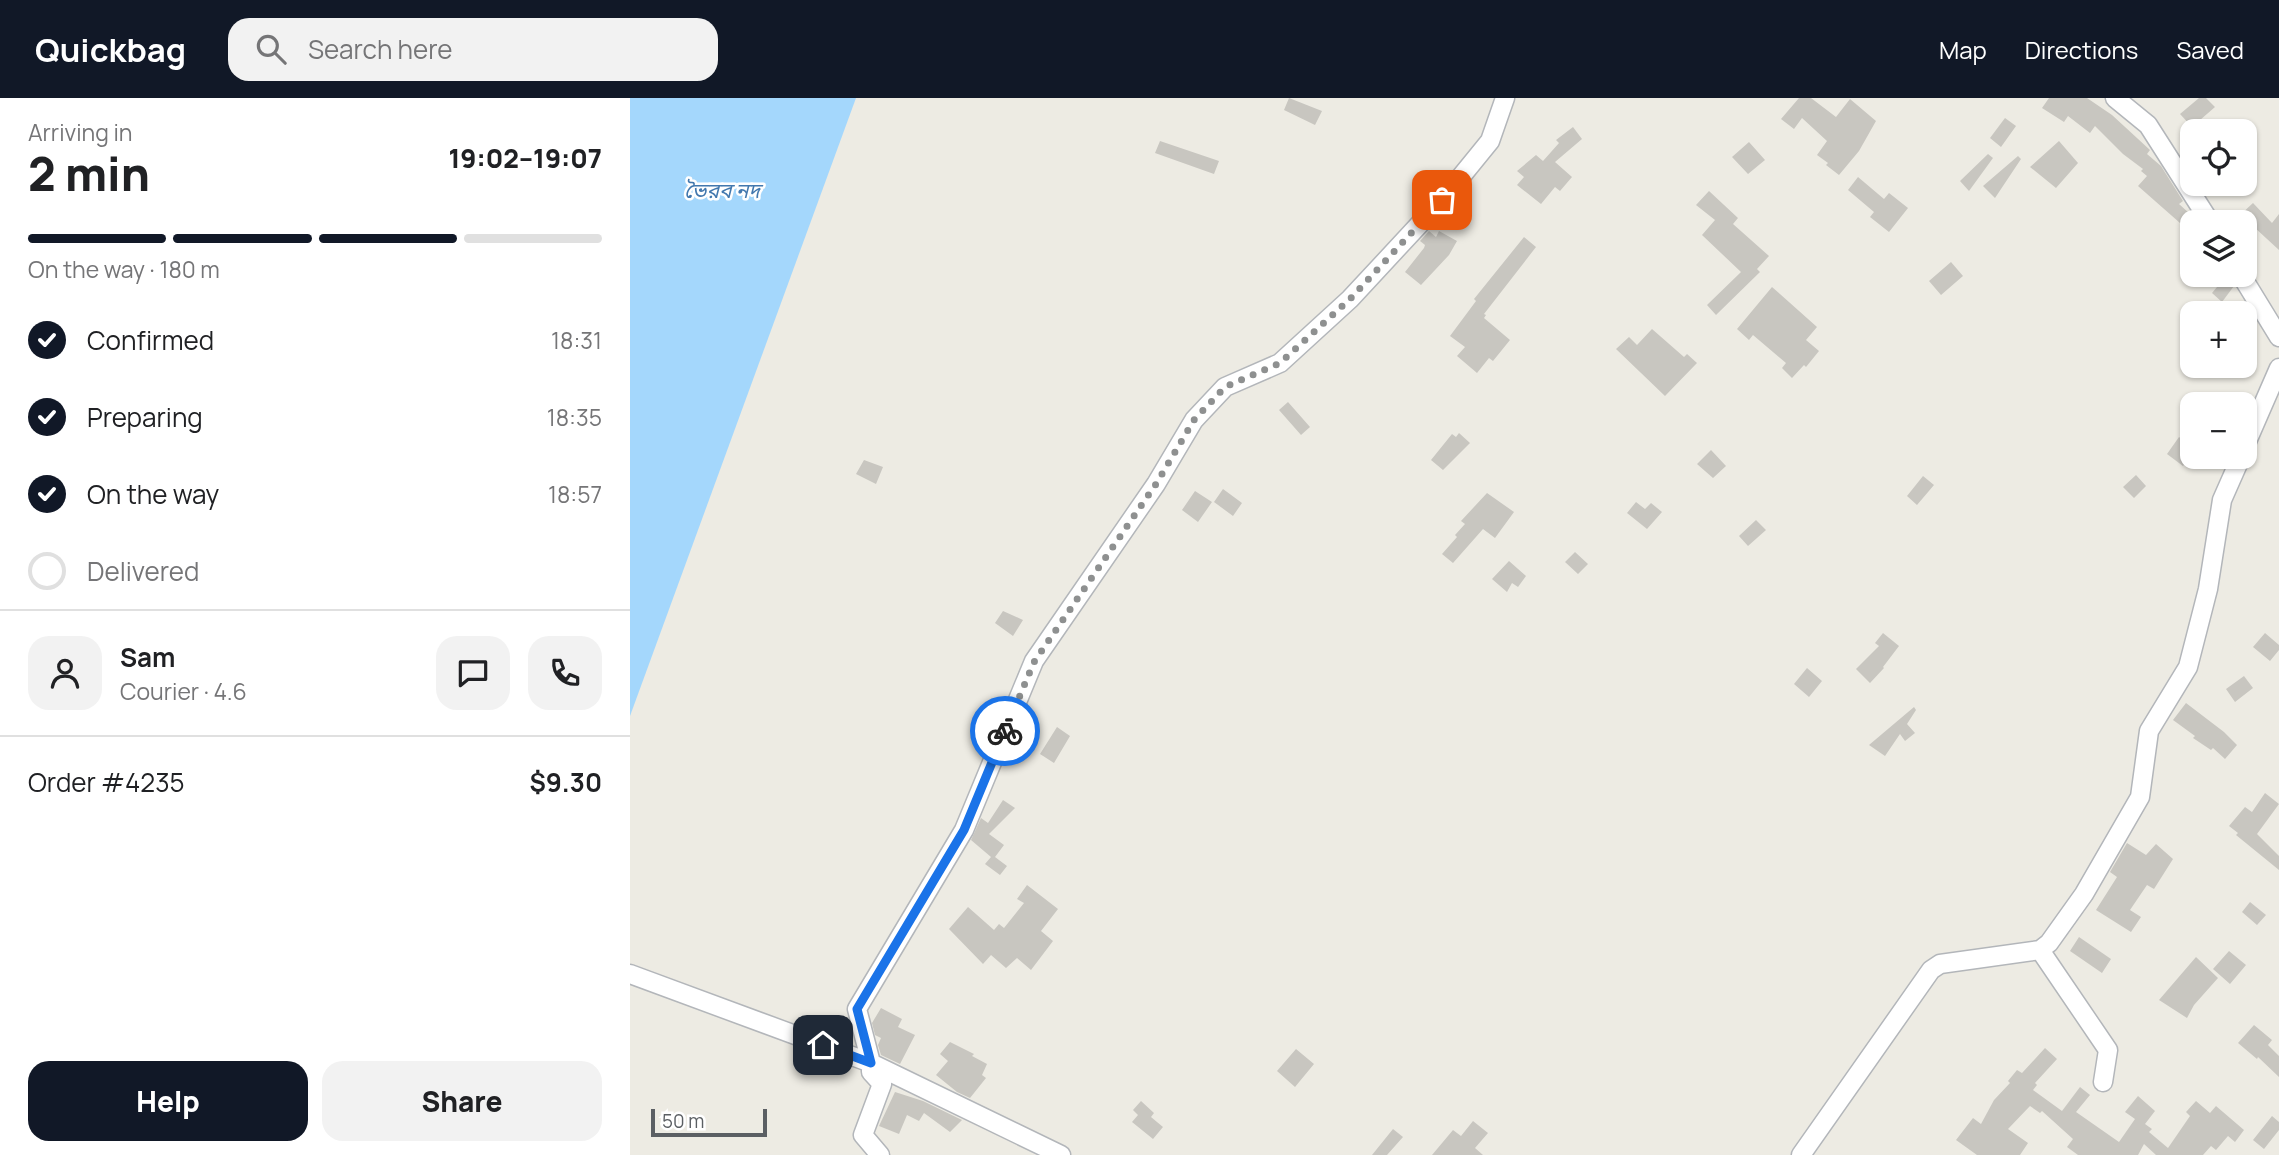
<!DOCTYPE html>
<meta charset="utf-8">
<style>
:root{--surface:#fff;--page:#f2f2f2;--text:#202124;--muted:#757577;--line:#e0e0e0;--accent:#111827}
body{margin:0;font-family:Manrope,"Noto Sans Bengali",sans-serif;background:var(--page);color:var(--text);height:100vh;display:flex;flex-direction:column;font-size:26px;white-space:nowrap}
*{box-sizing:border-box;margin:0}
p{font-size:23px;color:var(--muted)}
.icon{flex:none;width:38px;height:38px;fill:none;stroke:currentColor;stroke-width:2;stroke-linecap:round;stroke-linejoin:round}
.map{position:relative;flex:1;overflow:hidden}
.details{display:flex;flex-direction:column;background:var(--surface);width:630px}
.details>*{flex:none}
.tools{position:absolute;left:1550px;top:21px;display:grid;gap:14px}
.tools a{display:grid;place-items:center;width:77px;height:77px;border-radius:14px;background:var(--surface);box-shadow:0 2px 5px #0004;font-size:35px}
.scale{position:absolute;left:21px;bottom:18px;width:116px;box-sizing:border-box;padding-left:7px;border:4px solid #5b5f63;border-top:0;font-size:19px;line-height:24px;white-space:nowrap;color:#5b5f63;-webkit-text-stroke:5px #fff;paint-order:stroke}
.pin{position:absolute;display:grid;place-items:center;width:60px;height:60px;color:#fff;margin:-30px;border-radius:14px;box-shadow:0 4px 10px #0006}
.courier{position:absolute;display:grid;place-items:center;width:70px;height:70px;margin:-35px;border:5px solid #1a73e8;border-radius:50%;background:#fff;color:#222;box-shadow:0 2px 9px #0007}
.overview em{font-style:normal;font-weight:800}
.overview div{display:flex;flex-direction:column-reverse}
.overview{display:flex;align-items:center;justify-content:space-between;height:119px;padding:0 28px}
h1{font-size:46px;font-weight:800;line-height:52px}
.bar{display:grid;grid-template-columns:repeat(4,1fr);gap:10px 7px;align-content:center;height:84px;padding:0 28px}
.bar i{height:9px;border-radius:5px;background:var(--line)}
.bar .on{background:var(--accent)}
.bar p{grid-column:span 4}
.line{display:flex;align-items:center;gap:18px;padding:0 28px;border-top:2px solid var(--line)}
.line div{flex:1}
.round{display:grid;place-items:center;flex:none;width:74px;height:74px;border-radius:21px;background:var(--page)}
ol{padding:0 28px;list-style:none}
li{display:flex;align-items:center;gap:21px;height:77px}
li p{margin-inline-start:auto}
li .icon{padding:7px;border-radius:50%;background:var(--accent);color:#fff;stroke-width:4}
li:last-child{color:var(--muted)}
li i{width:38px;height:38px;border:4px solid var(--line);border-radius:50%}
.action{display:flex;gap:14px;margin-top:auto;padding:14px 28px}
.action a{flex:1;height:80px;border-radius:21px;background:var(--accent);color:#fff;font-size:28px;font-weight:800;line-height:80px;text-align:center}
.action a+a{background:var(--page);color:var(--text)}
header{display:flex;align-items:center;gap:42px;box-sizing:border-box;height:98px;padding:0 35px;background:var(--accent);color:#fff}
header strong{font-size:33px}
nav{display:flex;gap:38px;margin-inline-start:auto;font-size:24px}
.search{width:490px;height:63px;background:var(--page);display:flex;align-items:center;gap:18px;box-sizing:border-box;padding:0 24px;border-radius:21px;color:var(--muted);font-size:26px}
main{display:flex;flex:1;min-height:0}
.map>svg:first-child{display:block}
</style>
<header>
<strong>Quickbag</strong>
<div class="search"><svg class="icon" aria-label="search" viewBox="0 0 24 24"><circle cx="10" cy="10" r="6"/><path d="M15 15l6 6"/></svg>Search here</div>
<nav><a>Map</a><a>Directions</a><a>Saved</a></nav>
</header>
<main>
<section class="details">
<div class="overview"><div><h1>2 min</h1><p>Arriving in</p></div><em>19:02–19:07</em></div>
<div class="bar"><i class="on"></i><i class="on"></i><i class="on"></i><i></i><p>On the way · 180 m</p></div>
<ol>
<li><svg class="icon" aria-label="check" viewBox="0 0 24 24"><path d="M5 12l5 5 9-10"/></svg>Confirmed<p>18:31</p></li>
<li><svg class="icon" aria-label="check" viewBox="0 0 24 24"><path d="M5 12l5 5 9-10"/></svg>Preparing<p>18:35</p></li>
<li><svg class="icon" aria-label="check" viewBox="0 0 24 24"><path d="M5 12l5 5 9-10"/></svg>On the way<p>18:57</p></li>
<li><i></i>Delivered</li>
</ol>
<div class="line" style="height:126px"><a class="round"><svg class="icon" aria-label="person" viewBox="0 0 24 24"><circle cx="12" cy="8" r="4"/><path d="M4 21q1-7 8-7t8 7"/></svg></a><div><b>Sam</b><p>Courier · 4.6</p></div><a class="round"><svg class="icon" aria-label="chat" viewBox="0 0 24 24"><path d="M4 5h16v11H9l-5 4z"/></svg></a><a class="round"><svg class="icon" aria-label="phone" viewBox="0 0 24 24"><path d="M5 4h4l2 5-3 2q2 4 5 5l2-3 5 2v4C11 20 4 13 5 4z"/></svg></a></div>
<div class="line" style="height:91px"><div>Order #4235</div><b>$9.30</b></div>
<div class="action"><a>Help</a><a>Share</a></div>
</section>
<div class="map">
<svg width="1649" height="1057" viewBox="0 0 1649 1057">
<rect width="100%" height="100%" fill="#edebe3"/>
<path fill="#a4d7fc" d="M0,0H226L0,618Z"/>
<path fill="#c8c6c0" d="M659,0L692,13L685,27L654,12Z
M1169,0H1181L1206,19L1220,1L1246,23L1229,53L1209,77L1196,67L1198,65L1187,57L1197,43L1172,20L1164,31L1151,21Z
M1419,0H1457L1482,17L1520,52L1517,56L1531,68L1553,103L1549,106L1559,115L1550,125L1508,88L1517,78L1511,73L1513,71L1493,56L1465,28L1460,35L1438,18L1434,24L1412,10Z
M1569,0H1576L1585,9L1562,29L1550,16Z
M1375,20L1386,28L1371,49L1360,40Z
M943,29L952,41L925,64L942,79L930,93L925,89L911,106L887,87L894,79L887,73L906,57L913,63L929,45L926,42Z
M530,43L589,63L584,76L525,55Z
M1429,43L1448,65L1426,90L1400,69Z
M1119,44L1135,62L1118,76L1102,59Z
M1358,56L1363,60L1339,93L1330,83Z
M1388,58L1391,61L1365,100L1353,88Z
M1228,79L1254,101L1259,95L1278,110L1259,134L1240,119L1244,114L1218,92Z
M1079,93L1108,120L1103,126L1139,158L1127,171L1130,174L1086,217L1077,207L1111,174L1072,137L1085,122L1066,107Z
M1623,105L1642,125L1649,116V152L1624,129L1620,133L1615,124L1608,119Z
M799,133L806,139L809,133L827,143L819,157L791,187L775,174L794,150L795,147L790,143Z
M894,139L906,149L854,216L856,217L854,220L880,242L863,263L859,260L847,275L827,258L835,249L820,238L846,203L844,201Z
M1321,164L1333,178L1311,197L1299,183Z
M1597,177H1600L1604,188L1592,204L1582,195Z
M1142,189L1187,229L1176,242L1189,253L1176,269L1174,267L1162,280L1152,270L1156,265L1123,237L1119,242L1107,231Z
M1022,231L1054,259L1057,256L1067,265L1035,298L986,251L999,239L1007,247Z
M658,304L680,329L671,337L649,312Z
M829,335L840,345L813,372L801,362L822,336L826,339Z
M1549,339L1563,350V356L1553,368L1537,356Z
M1081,352L1096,368L1083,380L1067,366Z
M234,362L253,369L246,386L226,376Z
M1506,377L1516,388L1504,400L1493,389Z
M1293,378L1304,387L1287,407L1277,398Z
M593,391L612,405L603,418L584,404Z
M565,393L582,404L568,424L552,412Z
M857,395L884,414L865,440L853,431L823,465L812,456L827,439L825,437L835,426L831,423Z
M1006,404L1015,411L1021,405L1032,414L1017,431L997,415Z
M1126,422L1136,432L1118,448L1109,438Z
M945,454L958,466L948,476L935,464Z
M879,463L896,478L888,489L882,485L877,494L862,481Z
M373,513L393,522L383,538L365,525Z
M1253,535L1269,548L1253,569L1254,570L1240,585L1226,571L1249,548L1245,545Z
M1635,535L1649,547V552L1640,563L1623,549Z
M1177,570L1192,583L1179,599L1164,586Z
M1614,578L1623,590L1605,604L1596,591Z
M1556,605L1594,634L1607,647L1595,661L1583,650L1581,652L1563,640L1565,638L1543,622Z
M1284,609L1286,612L1277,626L1285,635L1275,643L1270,636L1255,658L1239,647Z
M427,629L440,638L424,665L410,656Z
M1635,695L1649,706L1627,736L1649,758V772L1606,737L1608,735L1599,728L1615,709L1622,714Z
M373,702L385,710L359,736L374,747L365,759L377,768L370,777L355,766L361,759L341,742L351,720L358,725Z
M1497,745L1516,757L1526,746L1543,761L1524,791L1517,787L1500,812L1511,819L1501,834L1466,812L1487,779L1480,774Z
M397,787L428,811L411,833L423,843L401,872L387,860L376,870L361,857L353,866L319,831L338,809L364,832L369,826L374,830L394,805L387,801Z
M1620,804L1636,817L1627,827L1612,814Z
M1449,839L1481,861L1472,875L1440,853Z
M1599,853L1616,867L1600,886L1583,871Z
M1566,859L1588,880L1564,907L1557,920L1529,902Z
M251,910L272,921L268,929L285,937L270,966L251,957L248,947L251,940L245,937L242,925Z
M1624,927L1642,942L1638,947L1649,958V979L1628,959L1627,961L1608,945Z
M320,944L344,956L342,958L357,966L352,977L356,980L340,1000L327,994L306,977L318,963L310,956Z
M1415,950L1427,961L1405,985L1407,987L1403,992L1432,1013L1450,989L1460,997L1446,1014L1489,1044L1505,1021L1495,1014L1508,998L1525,1013L1515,1026L1522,1031L1519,1034L1538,1050L1560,1018L1556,1014L1566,1003L1580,1015L1586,1008L1614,1032L1605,1044L1598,1038L1586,1052L1581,1048L1573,1057H1526L1514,1046L1508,1057H1448L1437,1049L1443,1041L1412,1013L1410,1015L1400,1008L1378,1031L1398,1045L1390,1057H1347L1326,1042L1343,1020L1351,1026L1364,1002L1380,985L1378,983L1387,972L1392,975Z
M666,951L684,966L665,989L647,973Z
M265,994L293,1003L332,1022L320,1034L294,1015L289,1023L277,1017L269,1036L249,1028Z
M511,1003L524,1015L521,1019L533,1029L523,1041L502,1024L508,1017L503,1012Z
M1642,1018L1649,1024V1032L1634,1051L1623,1042Z
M843,1023L858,1035L845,1050L853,1057H802L823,1032L831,1038Z
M763,1031L773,1039L757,1057H742Z"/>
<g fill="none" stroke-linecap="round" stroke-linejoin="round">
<g stroke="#b3b6ba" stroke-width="21">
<path id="minor" d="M1485,0L1518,27L1580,124
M1611,177L1649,239
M1615,348L1649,270
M1410,852L1478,952L1473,984
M0,876L241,965L431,1057
M250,1057L233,1037L252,986L241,974V965L227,911L334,732L404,563L526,386L564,322L595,289L650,265L720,201L812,102L860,43L875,0
M1171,1057L1301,872L1310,866L1410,852L1419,845L1454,796L1510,699L1519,633L1558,569L1578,491L1592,402L1611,359"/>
</g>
<use href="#minor" stroke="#fff" stroke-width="18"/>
</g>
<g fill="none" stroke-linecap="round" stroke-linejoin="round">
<path stroke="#8e9090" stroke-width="7" stroke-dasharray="0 12.6" d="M375,633L404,564L526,386L564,322L595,289L650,265L720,201L812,102"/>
<path stroke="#1a73e8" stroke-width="9" d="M193,947L241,965L227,911L334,732L375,633"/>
</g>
<g text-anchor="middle" stroke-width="5" stroke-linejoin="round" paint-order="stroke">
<g font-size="21" font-style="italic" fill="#4278ae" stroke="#fff">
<text x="92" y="100">ভৈরব নদ</text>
</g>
</g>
</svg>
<div class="tools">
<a><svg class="icon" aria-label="locate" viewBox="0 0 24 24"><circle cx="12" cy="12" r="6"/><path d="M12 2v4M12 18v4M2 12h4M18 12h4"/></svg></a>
<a><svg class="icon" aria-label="layers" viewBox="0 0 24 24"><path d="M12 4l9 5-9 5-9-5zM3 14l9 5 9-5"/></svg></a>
<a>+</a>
<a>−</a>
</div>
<div class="scale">50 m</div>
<div class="pin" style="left:812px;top:102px;background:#ea580c"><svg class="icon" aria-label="bag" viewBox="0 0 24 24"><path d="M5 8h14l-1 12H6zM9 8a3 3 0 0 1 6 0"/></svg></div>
<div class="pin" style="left:193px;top:947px;background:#1f2937"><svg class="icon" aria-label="home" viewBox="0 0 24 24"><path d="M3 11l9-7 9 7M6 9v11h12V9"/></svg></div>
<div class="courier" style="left:375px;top:633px"><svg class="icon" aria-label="bike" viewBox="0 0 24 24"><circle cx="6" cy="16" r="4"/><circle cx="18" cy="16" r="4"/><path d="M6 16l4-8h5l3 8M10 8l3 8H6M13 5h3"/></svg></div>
</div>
</main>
